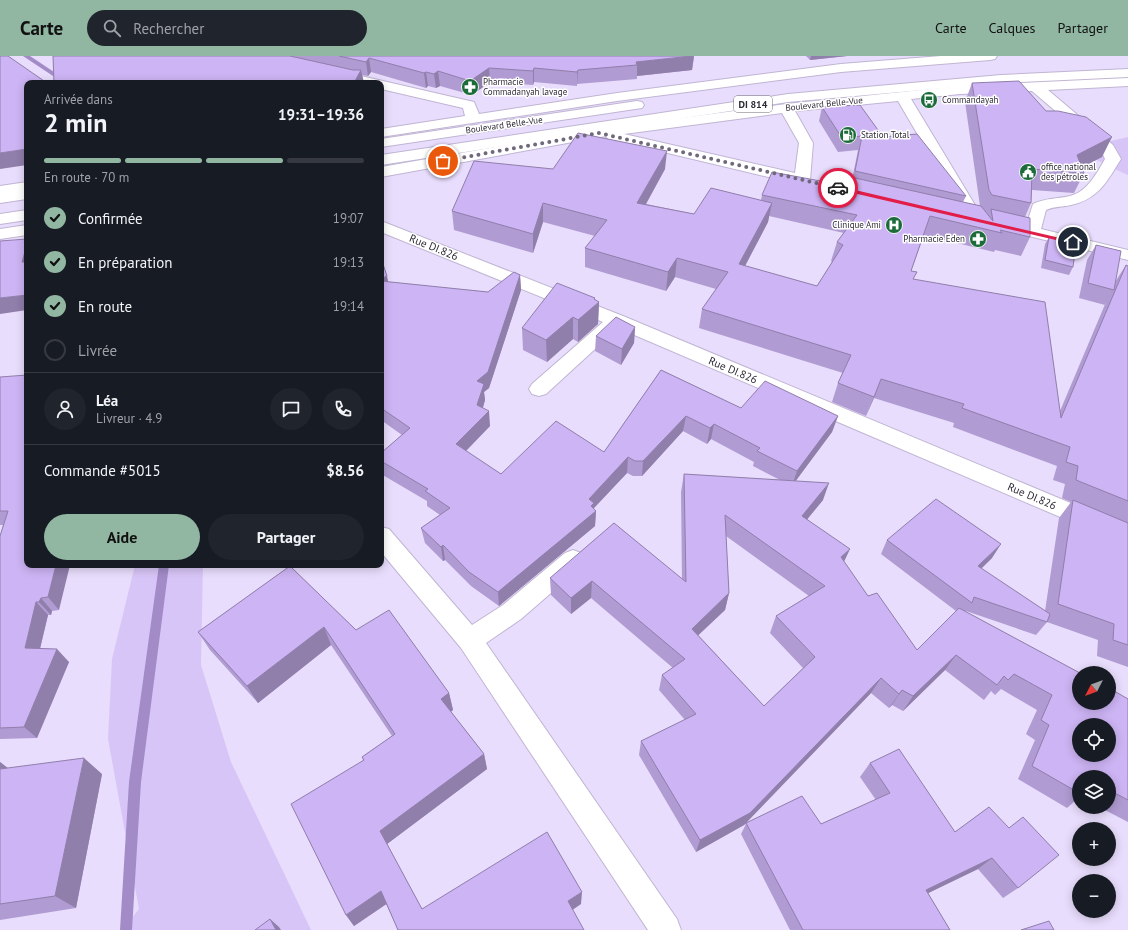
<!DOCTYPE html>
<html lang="fr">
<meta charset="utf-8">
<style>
:root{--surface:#171b24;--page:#20242c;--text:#f1f3f6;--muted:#9ea1a6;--line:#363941;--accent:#91b6a2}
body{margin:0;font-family:"PT Sans",sans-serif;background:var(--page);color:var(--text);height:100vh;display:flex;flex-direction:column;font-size:15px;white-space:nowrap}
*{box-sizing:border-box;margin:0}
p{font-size:13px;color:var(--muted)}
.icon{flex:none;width:22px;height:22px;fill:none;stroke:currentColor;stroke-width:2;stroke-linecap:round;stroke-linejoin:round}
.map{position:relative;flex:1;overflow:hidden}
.side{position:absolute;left:24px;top:24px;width:360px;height:488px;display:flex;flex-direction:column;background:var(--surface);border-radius:8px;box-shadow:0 2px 10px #0003}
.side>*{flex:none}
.needle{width:26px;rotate:228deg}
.buttons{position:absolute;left:1072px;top:610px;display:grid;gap:8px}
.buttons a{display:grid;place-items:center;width:44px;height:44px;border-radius:50%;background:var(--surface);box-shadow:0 2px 10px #0003;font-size:20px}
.pin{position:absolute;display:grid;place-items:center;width:34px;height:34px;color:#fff;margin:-17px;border:2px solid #fff;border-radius:50%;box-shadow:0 1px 4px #0007}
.courier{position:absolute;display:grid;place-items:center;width:40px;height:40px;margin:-20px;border:3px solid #e11d48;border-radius:50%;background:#fff;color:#222;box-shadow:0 1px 5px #0007}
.summary em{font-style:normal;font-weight:700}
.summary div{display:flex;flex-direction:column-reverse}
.summary{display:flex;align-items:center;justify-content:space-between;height:68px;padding:0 20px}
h1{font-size:26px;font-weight:700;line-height:30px}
.bar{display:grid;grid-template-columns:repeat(4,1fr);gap:6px 4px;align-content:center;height:48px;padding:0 20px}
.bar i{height:5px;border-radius:3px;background:var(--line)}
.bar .selected{background:var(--accent)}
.bar p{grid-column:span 4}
.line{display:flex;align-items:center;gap:10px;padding:0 20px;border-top:1px solid var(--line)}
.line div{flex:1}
.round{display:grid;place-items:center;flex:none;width:42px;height:42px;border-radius:21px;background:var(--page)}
ol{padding:0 20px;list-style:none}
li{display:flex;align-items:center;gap:12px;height:44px}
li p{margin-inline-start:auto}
li .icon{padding:4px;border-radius:50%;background:var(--accent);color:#111;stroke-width:4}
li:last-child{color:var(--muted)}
li i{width:22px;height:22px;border:2px solid var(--line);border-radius:50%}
.action{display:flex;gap:8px;margin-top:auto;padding:8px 20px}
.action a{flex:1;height:46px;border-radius:24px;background:var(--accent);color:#111;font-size:16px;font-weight:700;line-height:46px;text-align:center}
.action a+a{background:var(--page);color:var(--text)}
header{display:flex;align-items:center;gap:24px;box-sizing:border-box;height:56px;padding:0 20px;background:var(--accent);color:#111}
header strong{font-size:19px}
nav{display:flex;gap:22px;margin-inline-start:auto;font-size:14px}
.search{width:280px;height:36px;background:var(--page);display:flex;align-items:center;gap:10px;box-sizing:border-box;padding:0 14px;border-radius:22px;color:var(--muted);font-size:15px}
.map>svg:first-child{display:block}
</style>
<header>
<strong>Carte</strong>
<div class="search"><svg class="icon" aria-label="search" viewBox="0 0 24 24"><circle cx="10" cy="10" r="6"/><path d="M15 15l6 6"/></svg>Rechercher</div>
<nav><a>Carte</a><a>Calques</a><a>Partager</a></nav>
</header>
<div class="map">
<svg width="1128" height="874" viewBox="0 0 1128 874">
<rect width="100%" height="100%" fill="#e8ddfc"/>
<path fill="#d8c5f7" d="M1128,81V119L1110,111L1082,96L1102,87Z
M135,509H203L201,609L231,706L311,874H122L139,853L108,683L112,603Z"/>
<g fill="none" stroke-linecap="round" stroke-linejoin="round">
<path fill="#a38bc8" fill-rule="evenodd" d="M23,0H30L63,22L66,27H60L59,24Z
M159,509H169L141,726L132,874H120L129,726Z"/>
<g stroke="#c0b5d3" stroke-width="2">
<path id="minor" d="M941,0H997L995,3L990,4L841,16L617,45L381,81V73L465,60L463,52L381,33V27H356L330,21L328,18L330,15L335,14L474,46L479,58L617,37L841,8Z
M1128,22V30L1048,34L1113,89L1121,103C1107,125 1099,143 1071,149C1063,151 1055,150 1046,154L1041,173L1128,194V204L995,172L993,169L995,166L1001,164L1026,170L1033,148C1045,142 1057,143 1070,140C1087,136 1097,117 1105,103L1101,94L1032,35L960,38L911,43L984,164L982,167L976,169L970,167L968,164L898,45L795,55L813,87L810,124L808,127L802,129L613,84L608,83L606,80L381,121V111L599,73L786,48L960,30ZM782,57L799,87L795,117L624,78Z
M27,126V136L0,140V130Z
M381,165L623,260L1128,471V490L618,272L546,338L539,340L532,338L529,333L532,328L603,266L381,176Z
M27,169V179L0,183V173Z
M381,471L389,473L472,569L503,549L565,497L573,494L581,497L585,504L581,511L521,563L486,587L677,863L681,874H648L461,592L381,496Z"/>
</g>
<g stroke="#c0b5d3" stroke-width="2">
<path id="major" d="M1128,13V21L1001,27L788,46L381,109V99L788,38L1001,19Z
M637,45L642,46L644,49L642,52L381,91V83Z
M27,133V143L0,147V137Z
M27,154V164L0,168V158Z"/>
</g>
<use href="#minor" fill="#fff" fill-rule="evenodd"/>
<use href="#major" fill="#fff" fill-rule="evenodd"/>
</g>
<path fill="#b09bd2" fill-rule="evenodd" d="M53,0H694L692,14L637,20V23L577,28V30L534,26L533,29L490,26L472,39L440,30L436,32L428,30L426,32L371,16L368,20L362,19L364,27H54Z
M806,0H847L810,4Z
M972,27L1046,55L1102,101L1082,111L1084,117L1074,137L1032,134L1031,147L1025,161L1030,181L1021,200L995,194L994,196L924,179L911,215L914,224L1060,355L1106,246L1105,249L1079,242L1087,204L1096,189L1115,226L1126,209L1128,210V611L1097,600L1098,584L1047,566L1036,579L966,555V556L1128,643V766L1099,751H1109V721H1079V746L1076,744L1067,752L1018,723L1035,684L1026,678L1037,654L1001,633L995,639L991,635L984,644L945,614L903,655L892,649L889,652L871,637L747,766L821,768L876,744L860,721L870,707L955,776L989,751L1018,832L1003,842L978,813L928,837L950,874H790L741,778L746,768L744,769L696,796L639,699L641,685L685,664L659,634L662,619L673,612L591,542L571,558L551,539L550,522L682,524L681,436L684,418L780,424L753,410L754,406L711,383L707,388L683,375L642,420H633L627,417L594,452V453L596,455L595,470L499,550L471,530L445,504L443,505L425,487L421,472L440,459L427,450V445L381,418V397L402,379L381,364V202L388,226L488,236L520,219L521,234L489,332L484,336L485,344L483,352L490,370L466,395L501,418L604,396L661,314L741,352L838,360L832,376L795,425L823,444L807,463L844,506L868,540L917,594L956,555L881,498L887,484L992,502L981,513L1045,555L1059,462L1071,446L1062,442L1065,428L1053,424L1057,410L953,371L954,367L874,342L866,360L832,346L838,327L843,317L699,272L702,253L716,233L675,221L666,235L585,211V192L595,180L543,166L533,197L454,174L452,155L553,113H665L646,148L694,158L761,144L762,139L852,131L853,129H851L858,94L838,96L819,65L822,51L883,81L966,140L963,146L980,150L965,46ZM769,160L844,177L837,186L831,205L832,206L817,230L745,210L768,166ZM726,480L809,540L776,560L770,577L803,612L764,650L698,579L725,554L729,537Z
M1049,181L1073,211L1069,219L1041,212L1045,188Z
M595,244L599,246L598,268L578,286L573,283L547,306L523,294L522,272Z
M635,271L634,287L621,309L595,295L596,280Z
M0,321L59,554L52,555L51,559H48L40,593L69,606L37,682L0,683V480L3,469H0Z
M290,510L356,574L449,637L453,654L451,656L484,698L487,713L387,788L422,853L581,848L398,874L386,848L354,870L346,859L363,704L362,701L392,680L331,589L258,647L210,594L198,576Z
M0,706L8,712L102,718L76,852L0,864Z"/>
<path fill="#907eab" d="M694,0L692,14L637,20V9L636,6Z
M811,0H847L810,4Z
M369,2L371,16L368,20L366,6Z
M489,12L490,26L472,39L470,25Z
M534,12V26L533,29V15Z
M361,14L364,27H354Z
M578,14L577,28V30V16Z
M438,15L440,30L436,32L434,18Z
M426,16L428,30L426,32L424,17Z
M1112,81L1102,101L1072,116L1077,99Z
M27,93V109L0,113V97Z
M667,95L665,113L636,166L637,147Z
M543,147V166L533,197V178Z
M772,147L768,166L736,227L739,208Z
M27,189V215L22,206Z
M677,202L675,221L666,235L668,216Z
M520,219L521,234L489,332L484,336L485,344L479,364L477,349V325Z
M387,220L390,236L381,240V223Z
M27,239V254L0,258V242Z
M595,242V250L599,246L598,268L578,286V264Z
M573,261V283L547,306L546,284Z
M635,271L634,287L621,309L622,293Z
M881,323L874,342L866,360L874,341Z
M489,355L490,370L458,403L456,388Z
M686,360L683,375L642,420L643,405Z
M838,360L832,376L792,430L797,415Z
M714,368L711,383L707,388L710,372Z
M628,401L627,417L594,452V457L596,455L595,470L499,550L498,536L589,443Z
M829,427L823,444L796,477L802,460Z
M1001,488L992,502L969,524L978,510Z
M443,489L445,504L443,505L441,491Z
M850,493L842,510L841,501Z
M56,509H70L59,554L48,541Z
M592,525L591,542L571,558V542Z
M729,537L725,554L688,589L692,573Z
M41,542L52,555L51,559L39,546Z
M36,546L48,559L37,605L25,592Z
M324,571L331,589L258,647L247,630Z
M57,593L69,606L37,682L24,671Z
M956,599L945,614L903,655L913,640Z
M881,622L871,637L744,769L696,796L700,784Z
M902,634L892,649L889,652L899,638Z
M449,637L453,654L445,659L441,643Z
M484,698L487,713L387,788L380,775Z
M84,702L102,718L76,852L55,840Z
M0,706L20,722L0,717Z
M992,802L978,813L914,844L926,834Z
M381,835L388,847L354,870L346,859Z
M582,836L581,848L568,857V845Z
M270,863L279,871L281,874H276Z"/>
<path fill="#cdb4f4" stroke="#907eab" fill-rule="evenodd" d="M0,0H8L47,27H27V93L0,97Z
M53,0H290L353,14H361L354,27H54Z
M339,0H692L636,6L637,9L578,14L577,16L534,12L533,15L489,12L470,25L438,15L434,18L426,16L424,17L369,2L366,6Z
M1019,25L1046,55H1058L1086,61L1112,81L1077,99L1084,117L1032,113L1031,147L992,139L989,134L972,27Z
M860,49L883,81L917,78L966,140L855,115L862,80L842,82L822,51Z
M578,77L667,95L637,147L694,158L711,132L772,147L739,208L817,230L843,189L837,186L857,159L762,139L772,116L853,131L855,122L981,150L993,165L991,153L1030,162V181L1000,174L1002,177L930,160L911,215L917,216L913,223L1045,246L1061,362L1126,209L1128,210V445L1076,424L1078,410L1066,406L1070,391L962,352L964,348L881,323L874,341L838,327L851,299L702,253L728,216L677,202L668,216L585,192L607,164L543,147L533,178L452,155L474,105L553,113Z
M1049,181L1076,187L1073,211L1045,204Z
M27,183V189L22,206H27V239L0,242V185Z
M1096,189L1121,195L1114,234L1088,227Z
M381,202L387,220L381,223Z
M514,216L520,219L488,316L477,325L484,328L477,349L489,355L456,388L501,418L556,365L604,396L661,314L741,352L765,325L838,360L797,415L757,395L760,392L714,368L710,372L686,360L643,405H635L628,401L589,443L594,447L591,450L596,455L498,536L469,516L443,489L441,491L421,472L450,452L425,435L428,433L381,405V397L410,372L381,352V225L488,236Z
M557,227L595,242L594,243L599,246L578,264L573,261L546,284L522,272Z
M616,261L635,271L622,293L596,280Z
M27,319V509H56L48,541L41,542L39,546H36L25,592L57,593L24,671L0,672V480L8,455H0V321Z
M684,418L829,427L802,460L850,493L841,501L868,540L877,537L917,594L959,552L1080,617H1079V647H1109V632L1128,643V744L1109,734V721H1079V737L1032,710L1049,669L1041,664L1052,639L1014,618L1008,624L1004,620L997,629L956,599L913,640L902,634L899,638L881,622L750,757L700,784L641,685L696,658L662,619L685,603L592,525L571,542L550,522L614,467L686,526ZM725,459L825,530L776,560L815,601L764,650L692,573L729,537ZM1079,669H1109V699H1079Z
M936,443L1001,488L978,510L1050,558L1047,566L974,541L972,547L887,484Z
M1073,444L1128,467V589L1113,584L1114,568L1058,548Z
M290,510L356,574L389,554L449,637L441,643L484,698L380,775L422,853L547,776L582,836L568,845L584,874H398L381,835L346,859L291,748L364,704L362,701L395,678L324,571L247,630L198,576Z
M899,693L955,776L989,751L1009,772L1023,761L1059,799L1018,832L992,802L926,834L950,874H803L746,767L802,740L821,768L890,737L870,707Z
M84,702L55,840L0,848V713Z
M270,863L276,874H255Z
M1049,865L1054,874H1021Z"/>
<path fill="#e11d48" d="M838,130L1073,185L1076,186L1073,188L836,133Z"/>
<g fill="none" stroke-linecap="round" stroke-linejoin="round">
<path stroke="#6f697b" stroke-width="4" stroke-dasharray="0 7.2" d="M443,105L599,77L838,132"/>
</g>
<defs>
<g id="pharmacy-disc" transform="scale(0.9)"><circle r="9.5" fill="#1c6b3b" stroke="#fff"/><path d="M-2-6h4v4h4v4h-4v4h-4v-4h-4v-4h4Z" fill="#fff"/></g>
<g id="bus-disc" transform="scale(0.9)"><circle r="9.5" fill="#1c6b3b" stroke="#fff"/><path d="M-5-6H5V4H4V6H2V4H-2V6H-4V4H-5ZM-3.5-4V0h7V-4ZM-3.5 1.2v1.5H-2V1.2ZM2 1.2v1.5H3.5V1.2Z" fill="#fff"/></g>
<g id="fuel-disc" transform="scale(0.9)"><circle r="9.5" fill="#1c6b3b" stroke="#fff"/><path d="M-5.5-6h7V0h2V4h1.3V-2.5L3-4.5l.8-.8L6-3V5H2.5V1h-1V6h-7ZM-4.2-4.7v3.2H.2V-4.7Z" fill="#fff"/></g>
<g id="civic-disc" transform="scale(0.9)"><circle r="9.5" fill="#1c6b3b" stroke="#fff"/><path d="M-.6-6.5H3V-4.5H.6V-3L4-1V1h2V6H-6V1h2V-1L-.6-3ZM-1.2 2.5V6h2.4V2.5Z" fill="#fff"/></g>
<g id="hospital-disc" transform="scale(0.9)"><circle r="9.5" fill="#1c6b3b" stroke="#fff"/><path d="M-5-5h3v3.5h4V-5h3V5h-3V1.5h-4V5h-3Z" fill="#fff"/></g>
</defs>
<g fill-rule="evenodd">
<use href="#pharmacy-disc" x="470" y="31"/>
<use href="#bus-disc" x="929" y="44"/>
<use href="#fuel-disc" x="848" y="79"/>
<use href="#civic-disc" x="1028" y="116"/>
<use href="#hospital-disc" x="894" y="169"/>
<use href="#pharmacy-disc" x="978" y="183"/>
</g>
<g text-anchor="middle" stroke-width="3" stroke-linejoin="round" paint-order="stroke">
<g font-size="9" fill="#2e2a36" stroke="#fff" text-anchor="start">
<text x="483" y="29">Pharmacie<tspan x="483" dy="10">Commadanyah lavage</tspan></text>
<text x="942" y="47">Commandayah</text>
<text x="861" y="82">Station Total</text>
<text x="1041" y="114">office national<tspan x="1041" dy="10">des pétroles</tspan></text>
<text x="881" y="172" text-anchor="end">Clinique Ami</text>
<text x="965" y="186" text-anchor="end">Pharmacie Eden</text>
</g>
<g font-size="9" fill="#2e2a36" stroke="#fff">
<text transform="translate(824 48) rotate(-6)" y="3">Boulevard Belle-Vue</text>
<text transform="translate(504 69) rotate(-8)" y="3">Boulevard Belle-Vue</text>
</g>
<rect fill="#fff" stroke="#6d6a72" stroke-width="1" x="734" y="40" width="38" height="16" rx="3"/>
<g font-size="10" font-weight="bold" fill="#2e2a36">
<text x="753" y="52">DI 814</text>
</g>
<g font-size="11" fill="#2e2a36" stroke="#fff">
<text transform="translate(434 191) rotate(22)" y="4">Rue DI.826</text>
<text transform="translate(733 314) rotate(23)" y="4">Rue DI.826</text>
<text transform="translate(1032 440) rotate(23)" y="4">Rue DI.826</text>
</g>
</g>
</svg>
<div class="buttons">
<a><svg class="needle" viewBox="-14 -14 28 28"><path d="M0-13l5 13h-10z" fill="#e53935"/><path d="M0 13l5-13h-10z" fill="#9ea1a6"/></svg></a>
<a><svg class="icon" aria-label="locate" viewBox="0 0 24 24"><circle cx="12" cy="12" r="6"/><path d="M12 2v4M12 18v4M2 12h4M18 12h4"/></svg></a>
<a><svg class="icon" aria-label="layers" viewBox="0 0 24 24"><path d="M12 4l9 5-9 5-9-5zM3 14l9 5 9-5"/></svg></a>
<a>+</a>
<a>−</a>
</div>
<div class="pin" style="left:443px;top:105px;background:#ea580c"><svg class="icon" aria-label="bag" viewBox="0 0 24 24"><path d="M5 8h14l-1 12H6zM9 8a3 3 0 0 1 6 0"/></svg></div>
<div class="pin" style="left:1073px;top:186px;background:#1f2937"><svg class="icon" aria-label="home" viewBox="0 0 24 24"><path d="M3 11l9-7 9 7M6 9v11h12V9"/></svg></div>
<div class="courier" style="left:838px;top:132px"><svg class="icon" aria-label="car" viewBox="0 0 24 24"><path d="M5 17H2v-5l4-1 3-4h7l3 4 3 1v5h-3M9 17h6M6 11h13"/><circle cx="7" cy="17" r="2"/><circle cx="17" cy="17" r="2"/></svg></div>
<section class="side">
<div class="summary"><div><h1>2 min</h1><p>Arrivée dans</p></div><em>19:31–19:36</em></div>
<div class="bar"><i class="selected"></i><i class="selected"></i><i class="selected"></i><i></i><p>En route · 70 m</p></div>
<ol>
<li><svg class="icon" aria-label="check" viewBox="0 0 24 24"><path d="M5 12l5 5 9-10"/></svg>Confirmée<p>19:07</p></li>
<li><svg class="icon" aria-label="check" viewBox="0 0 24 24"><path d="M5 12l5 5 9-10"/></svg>En préparation<p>19:13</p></li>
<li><svg class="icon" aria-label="check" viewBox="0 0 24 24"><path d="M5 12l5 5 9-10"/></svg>En route<p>19:14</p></li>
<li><i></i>Livrée</li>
</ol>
<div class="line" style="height:72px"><a class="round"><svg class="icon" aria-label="person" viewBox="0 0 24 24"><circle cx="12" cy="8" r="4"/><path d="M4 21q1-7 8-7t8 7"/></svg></a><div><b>Léa</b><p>Livreur · 4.9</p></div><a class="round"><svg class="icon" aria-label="chat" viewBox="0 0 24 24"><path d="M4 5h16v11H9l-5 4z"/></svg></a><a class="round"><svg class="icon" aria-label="phone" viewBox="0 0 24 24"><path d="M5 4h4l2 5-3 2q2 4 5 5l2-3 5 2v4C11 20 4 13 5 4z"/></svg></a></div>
<div class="line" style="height:52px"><div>Commande #5015</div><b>$8.56</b></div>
<div class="action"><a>Aide</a><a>Partager</a></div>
</section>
</div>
